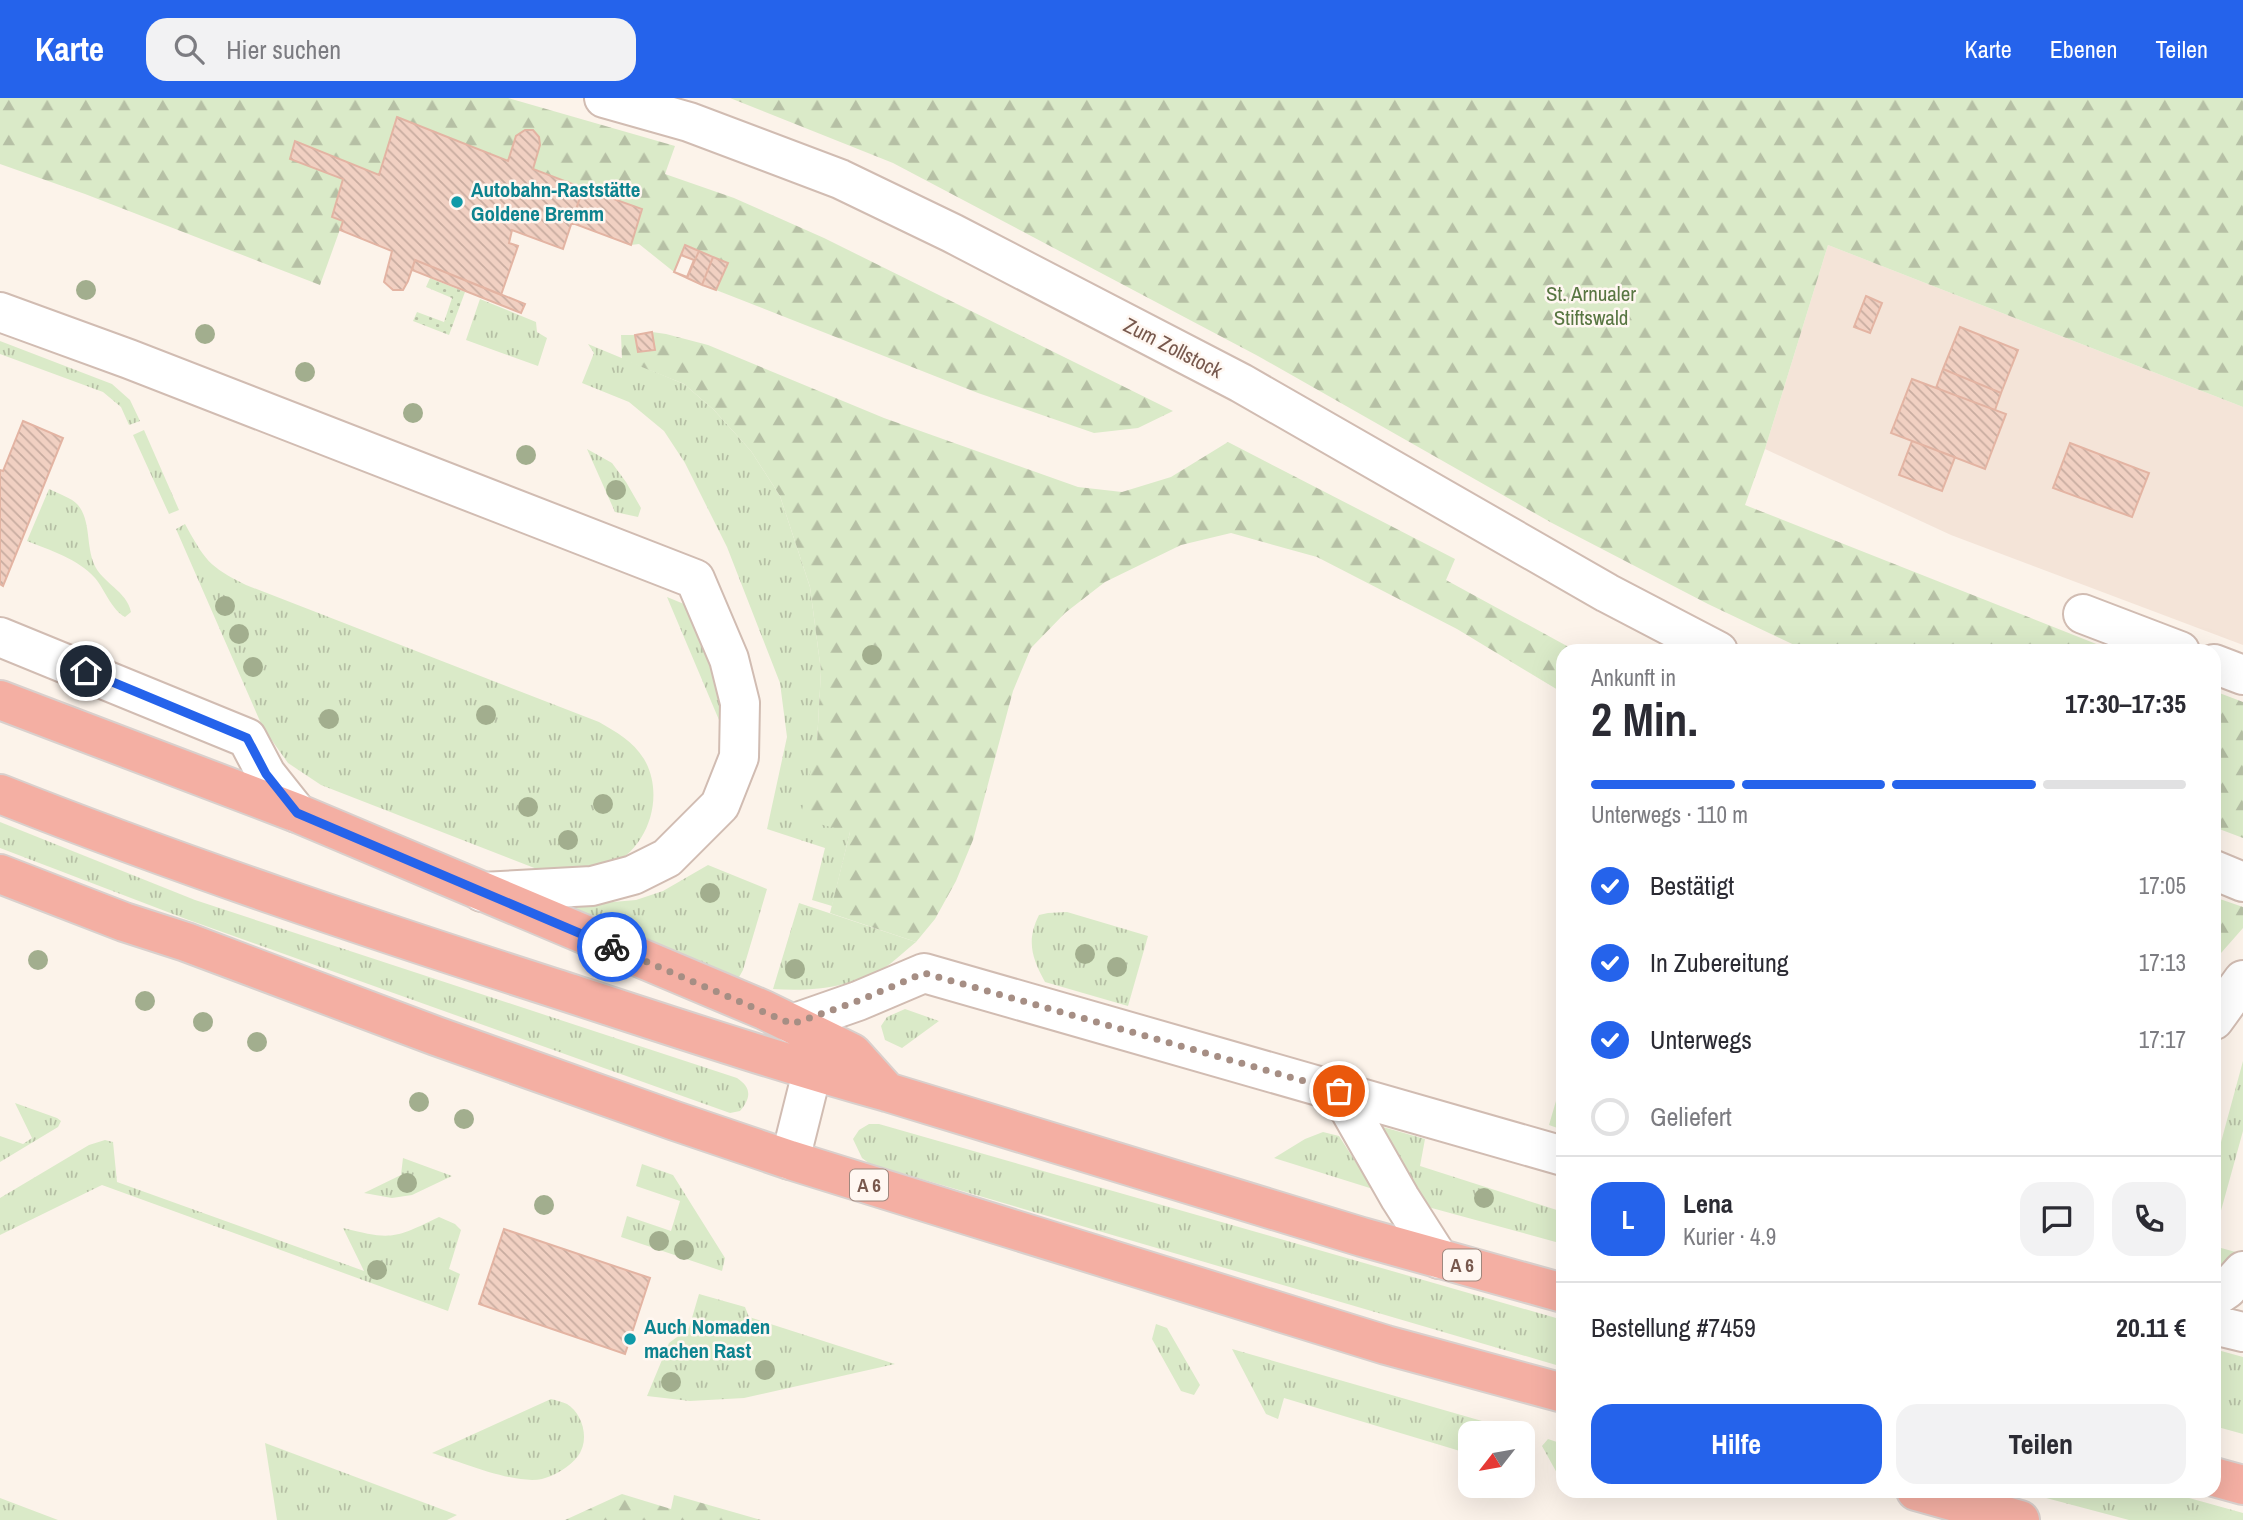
<!DOCTYPE html>
<html lang="de">
<meta charset="utf-8">
<style>
:root{--surface:#fff;--page:#f2f2f3;--text:#2b2b33;--muted:#7c7c81;--line:#e1e1e2;--accent:#2563eb}
body{margin:0;font-family:"Archivo Narrow",sans-serif;background:var(--page);color:var(--text);height:100vh;display:flex;flex-direction:column;font-size:26px;white-space:nowrap}
*{box-sizing:border-box;margin:0}
p{font-size:23px;color:var(--muted)}
.icon{flex:none;width:38px;height:38px;fill:none;stroke:currentColor;stroke-width:2;stroke-linecap:round;stroke-linejoin:round}
.map{position:relative;flex:1;overflow:hidden}
.details{position:absolute;left:1556px;top:546px;width:665px;height:854px;display:flex;flex-direction:column;background:var(--surface);border-radius:21px;box-shadow:0 7px 28px #0002}
.details>*{flex:none}
.needle{width:46px;rotate:239deg}
.fabs{position:absolute;left:1458px;top:1323px;display:grid;gap:14px}
.fabs a{display:grid;place-items:center;width:77px;height:77px;border-radius:14px;background:var(--surface);box-shadow:0 7px 28px #0002;font-size:35px}
.pin{position:absolute;display:grid;place-items:center;width:60px;height:60px;color:#fff;margin:-30px;border:4px solid #fff;border-radius:50%;box-shadow:0 2px 7px #0007}
.courier{position:absolute;display:grid;place-items:center;width:70px;height:70px;margin:-35px;border:5px solid #2563eb;border-radius:50%;background:#fff;color:#222;box-shadow:0 2px 9px #0007}
.head em{font-style:normal;font-weight:700}
.head div{display:flex;flex-direction:column-reverse}
.head{display:flex;align-items:center;justify-content:space-between;height:119px;padding:0 35px}
h1{font-size:46px;font-weight:700;line-height:52px}
.bar{display:grid;grid-template-columns:repeat(4,1fr);gap:10px 7px;align-content:center;height:84px;padding:0 35px}
.bar i{height:9px;border-radius:5px;background:var(--line)}
.bar .active{background:var(--accent)}
.bar p{grid-column:span 4}
.line{display:flex;align-items:center;gap:18px;padding:0 35px;border-top:2px solid var(--line)}
.line div{flex:1}
.round{display:grid;place-items:center;flex:none;width:74px;height:74px;border-radius:21px;background:var(--page)}
ol{padding:0 35px;list-style:none}
li{display:flex;align-items:center;gap:21px;height:77px}
li p{margin-inline-start:auto}
li .icon{padding:7px;border-radius:50%;background:var(--accent);color:#fff;stroke-width:4}
li:last-child{color:var(--muted)}
li i{width:38px;height:38px;border:4px solid var(--line);border-radius:50%}
.action{display:flex;gap:14px;margin-top:auto;padding:14px 35px}
.action a{flex:1;height:80px;border-radius:21px;background:var(--accent);color:#fff;font-size:28px;font-weight:700;line-height:80px;text-align:center}
.action a+a{background:var(--page);color:var(--text)}
header{display:flex;align-items:center;gap:42px;box-sizing:border-box;height:98px;padding:0 35px;background:var(--accent);color:#fff}
header strong{font-size:33px}
nav{display:flex;gap:38px;margin-inline-start:auto;font-size:24px}
.search{width:490px;height:63px;background:var(--page);display:flex;align-items:center;gap:18px;box-sizing:border-box;padding:0 24px;border-radius:21px;color:var(--muted);font-size:26px}
.map>svg:first-child{display:block}
</style>
<header>
<strong>Karte</strong>
<div class="search"><svg class="icon" aria-label="search" viewBox="0 0 24 24"><circle cx="10" cy="10" r="6"/><path d="M15 15l6 6"/></svg>Hier suchen</div>
<nav><a>Karte</a><a>Ebenen</a><a>Teilen</a></nav>
</header>
<div class="map">
<svg width="2243" height="1422" viewBox="0 0 2243 1422">
<defs>
<pattern id="grass-tufts" width="24" height="20" patternUnits="userSpaceOnUse" patternTransform="scale(1.75)"><rect width="24" height="20" fill="#daeac8"/><path d="M3 7l-1-3M5 7V3M7 7l1-3M15 17l-1-3M17 17v-4M19 17l1-3" fill="none" stroke="#b6c0a5"/></pattern>
<pattern id="forest-firs" width="22" height="20" patternUnits="userSpaceOnUse" patternTransform="scale(1.75)"><rect width="22" height="20" fill="#daeac8"/><path d="M5 1l3.5 6h-7zM16 11l3.5 6h-7z" fill="#b6c0a5"/></pattern>
<pattern id="garden-dots" width="8" height="8" patternUnits="userSpaceOnUse" patternTransform="scale(1.75)"><rect width="8" height="8" fill="#daeac8"/><path d="M2 2h.1M6 6h.1" fill="none" stroke="#b6c0a5" stroke-width="1.8" stroke-linecap="round"/></pattern>
<pattern id="building-back-hatch" width="6" height="6" patternUnits="userSpaceOnUse" patternTransform="scale(1.75)"><rect width="6" height="6" fill="#f1d0c2"/><path d="M-1 5l2 2M0 0l6 6M5-1l2 2" fill="none" stroke="#c8aca0"/></pattern>
</defs>
<rect width="100%" height="100%" fill="#fcf3ea"/>
<path fill="#f4e4d8" d="M1828,147L2243,309V547L1951,437L1765,351Z"/>
<path fill="url(#grass-tufts)" d="M480,201L536,224L537,234L547,240L538,268L466,242Z
M0,243L112,286L130,302L140,323L129,327L121,309L103,294L0,256Z
M588,246L684,286L714,312L751,353L780,398L810,489L821,573L817,644L850,734L832,808L812,802L825,750L767,731L787,639L780,585L727,449L685,365L664,333L629,304L582,285L594,255Z
M144,332L179,412L169,416L133,337Z
M587,351L612,365L626,384L641,410L638,419L615,414Z
M49,391C57,395 72,400 78,407C91,423 86,447 94,466C102,485 127,493 131,514L125,519C111,511 105,492 95,480C78,461 50,452 27,443Z
M185,426C205,462 208,468 246,487L599,624C616,634 633,643 644,661C666,698 648,754 606,769C585,776 559,773 537,771L321,687L288,665L263,630L176,431Z
M667,499L684,506L701,534L716,574L723,612L719,622Z
M0,724L195,802L737,980C752,990 751,1000 740,1013L730,1015L186,821L0,750Z
M708,767L767,791L743,872L738,881L567,808L636,802L663,793Z
M799,805L916,844C907,851 899,859 890,866C856,889 813,894 773,891Z
M1067,814L1148,838L1128,908L1045,884C1032,860 1026,843 1039,817L1048,815Z
M905,911L939,923L902,950L885,942L881,928L887,919Z
M2243,963V1033L2214,1138V1070Z
M1563,979V1032L1549,1027Z
M15,1005L57,1020L61,1023L58,1029L0,1064V1038L23,1046L32,1040Z
M869,1026H879L1563,1222V1269L870,1066L862,1060L853,1041L859,1032Z
M1383,1029L1425,1041L1420,1068L1563,1114V1146L1428,1109Z
M1323,1034L1339,1038L1373,1091L1274,1060L1305,1041Z
M105,1042L113,1044L117,1084L364,1173L343,1130C391,1142 394,1141 439,1119L455,1126L461,1132L449,1171L460,1176L448,1213L102,1087L0,1137V1100L89,1047Z
M403,1060L452,1078L412,1097L392,1100L364,1095L401,1077Z
M642,1066L673,1077L725,1160L722,1173L621,1139L627,1118L671,1133L680,1103L636,1088Z
M2214,1148L2239,1155L2214,1173Z
M699,1196L745,1209L749,1219L895,1266L744,1300L690,1303L647,1298L669,1245L689,1230Z
M1156,1226L1167,1230L1200,1287L1194,1297L1181,1293L1152,1241Z
M1232,1251L1482,1323L1490,1335H1470V1356L1284,1300L1278,1321L1266,1316Z
M2214,1251L2243,1259V1336L2214,1328Z
M551,1301C556,1302 562,1304 567,1306C583,1316 590,1342 578,1358C570,1369 554,1378 542,1381C515,1387 458,1363 432,1355Z
M1548,1341L1563,1346V1386L1542,1348Z
M265,1345L457,1417L447,1422H277Z
M2020,1393H2164L2243,1415V1422H2129Z
M0,1400L58,1422H0Z"/>
<path fill="url(#forest-firs)" d="M0,0H508L675,48L665,76L734,100L824,140L1173,313L1138,330L1094,335L978,295L716,192L727,165L685,147L674,174L639,146L631,147L642,111L533,71L540,47L539,39L508,63L397,19L379,77L343,81L332,119L343,123L320,187L85,96L0,66Z
M730,0H2243V309L1828,147L1765,351L1745,407L2114,553H1807L1708,506L1552,425L1258,258L893,65Z
M652,234L666,236L708,247L884,320L1078,389L1122,394L1171,379L1228,344L1455,461L1446,482L1576,553H1563V595L1457,531L1317,459L1231,435L1181,447L1105,484L1065,515L1031,550L1013,593L973,742L956,783L935,821L916,844L830,815L850,734L800,721L817,644L821,573L810,489L780,398L751,353L714,312L684,286L622,261L621,237H635L638,254L655,251Z
M2214,593L2243,604V740L2214,729Z
M2214,799L2243,809V830L2214,863Z
M622,1396L671,1411L674,1397L761,1422H565Z"/>
<path fill="url(#garden-dots)" d="M430,180L465,194L449,237L413,223L417,214L444,224L452,200L426,189Z"/>
<path fill="url(#building-back-hatch)" stroke="#e3b4a3" stroke-width="2" fill-rule="evenodd" d="M397,19L508,63L516,38L525,32H533L539,39L540,47L533,71L583,90L563,151L512,132L509,145L518,148L501,197L415,162L408,183L403,192H393L384,184L392,153L340,132L343,123L332,119L343,81L290,61L295,43L379,77Z
M583,90L642,111L631,147L572,125Z
M685,147L699,153L687,180L674,174ZM681,157L694,162L687,179L674,174Z
M699,153L713,159L702,187L687,180Z
M713,159L728,165L716,192L702,187Z
M415,162L525,206L521,215L412,172Z
M1866,198L1882,205L1870,235L1854,229Z
M1960,229L2018,252L2001,295L1943,271Z
M652,234L655,252L638,254L635,237Z
M1943,271L2001,295L1995,312L1936,290Z
M1912,281L2006,316L1985,371L1891,335Z
M23,323L63,340L3,488L0,486V372L3,373Z
M1912,343L1955,359L1942,393L1899,377Z
M2070,345L2149,375L2132,419L2053,390Z
M504,1131L650,1180L625,1256L479,1206Z"/>
<g fill="none" stroke-linecap="round" stroke-linejoin="round">
<g stroke="#d1bcb2" stroke-width="42">
<path id="minor" d="M604,0L689,24L840,81L952,135L1241,285L1607,495L1718,553
M0,214L129,261L695,481L729,561L740,605L739,659L720,707L667,760L633,777L592,788L482,794
M2083,516L2180,553
M0,539L247,640L266,676L297,715
M2214,566L2243,577
M2214,772L2243,784
M2214,922L2243,882
M792,926L858,903L924,875L1563,1058
M1339,993L1400,1100L1439,1161
M790,1062L812,974
M2214,1200L2227,1191L2243,1173
M2214,1227L2243,1234"/>
</g>
<g stroke="#d9d0cd" stroke-width="42">
<path id="highway" d="M0,602L297,715L764,912L852,955L887,994
M0,696C182,768 368,830 554,890C665,926 775,963 887,994L1362,1139L1563,1195
M0,776L124,824L186,844L436,938L675,1023L790,1062L1386,1247L1563,1295
M2214,1379L2243,1387
M1916,1393L2020,1422"/>
</g>
<use href="#minor" stroke="#fff" stroke-width="38"/>
<use href="#highway" stroke="#f4afa3" stroke-width="38"/>
</g>
<g fill="#a2ae8e">
<circle cx="86" cy="192" r="10"/>
<circle cx="205" cy="236" r="10"/>
<circle cx="305" cy="274" r="10"/>
<circle cx="413" cy="315" r="10"/>
<circle cx="526" cy="357" r="10"/>
<circle cx="616" cy="392" r="10"/>
<circle cx="225" cy="508" r="10"/>
<circle cx="239" cy="536" r="10"/>
<circle cx="872" cy="557" r="10"/>
<circle cx="253" cy="569" r="10"/>
<circle cx="486" cy="617" r="10"/>
<circle cx="329" cy="621" r="10"/>
<circle cx="603" cy="706" r="10"/>
<circle cx="528" cy="709" r="10"/>
<circle cx="568" cy="742" r="10"/>
<circle cx="710" cy="795" r="10"/>
<circle cx="1085" cy="856" r="10"/>
<circle cx="38" cy="862" r="10"/>
<circle cx="1117" cy="869" r="10"/>
<circle cx="795" cy="871" r="10"/>
<circle cx="145" cy="903" r="10"/>
<circle cx="203" cy="924" r="10"/>
<circle cx="257" cy="944" r="10"/>
<circle cx="419" cy="1004" r="10"/>
<circle cx="464" cy="1021" r="10"/>
<circle cx="407" cy="1085" r="10"/>
<circle cx="1484" cy="1100" r="10"/>
<circle cx="544" cy="1107" r="10"/>
<circle cx="659" cy="1143" r="10"/>
<circle cx="684" cy="1152" r="10"/>
<circle cx="377" cy="1172" r="10"/>
<circle cx="765" cy="1272" r="10"/>
<circle cx="671" cy="1284" r="10"/>
</g>
<g fill="none" stroke-linecap="round" stroke-linejoin="round">
<path stroke="#a68e84" stroke-width="7" stroke-dasharray="0 12.6" d="M612,849L792,926L858,903L924,875L1339,993"/>
<path stroke="#2563eb" stroke-width="9" d="M86,573L247,640L266,676L297,715L612,849"/>
</g>
<g fill="#0f9aa8" stroke="#fff7f1" stroke-width="2.5">
<circle cx="457" cy="104" r="7"/>
<circle cx="630" cy="1241" r="7"/>
</g>
<g text-anchor="middle" stroke-width="5" stroke-linejoin="round" paint-order="stroke">
<g fill="#fff7f1" stroke="#a0887e" stroke-width="2">
<rect x="850" y="1071.5" width="38" height="31" rx="5"/>
<rect x="1443" y="1151.5" width="38" height="31" rx="5"/>
</g>
<g font-size="19" font-weight="bold" fill="#77584d">
<text x="869" y="1094">A 6</text>
<text x="1462" y="1174">A 6</text>
</g>
<g font-size="21" font-weight="bold" fill="#0d838f" stroke="#fff7f1" text-anchor="start">
<text x="471" y="99">Autobahn-Raststätte<tspan x="471" dy="24">Goldene Bremm</tspan></text>
<text x="644" y="1236">Auch Nomaden<tspan x="644" dy="24">machen Rast</tspan></text>
</g>
<g font-size="21" fill="#587642" stroke="#fff7f1">
<text x="1591" y="203">St. Arnualer<tspan x="1591" dy="24">Stiftswald</tspan></text>
</g>
<g font-size="21" fill="#77584d" stroke="#fff7f1">
<text transform="translate(1173 250) rotate(27)" y="7">Zum Zollstock</text>
</g>
</g>
</svg>
<div class="fabs">
<a><svg class="needle" viewBox="-14 -14 28 28"><path d="M0-13l5 13h-10z" fill="#e53935"/><path d="M0 13l5-13h-10z" fill="#7c7c81"/></svg></a>
</div>
<div class="pin" style="left:1339px;top:993px;background:#ea580c"><svg class="icon" aria-label="bag" viewBox="0 0 24 24"><path d="M5 8h14l-1 12H6zM9 8a3 3 0 0 1 6 0"/></svg></div>
<div class="pin" style="left:86px;top:573px;background:#1f2937"><svg class="icon" aria-label="home" viewBox="0 0 24 24"><path d="M3 11l9-7 9 7M6 9v11h12V9"/></svg></div>
<div class="courier" style="left:612px;top:849px"><svg class="icon" aria-label="bike" viewBox="0 0 24 24"><circle cx="6" cy="16" r="4"/><circle cx="18" cy="16" r="4"/><path d="M6 16l4-8h5l3 8M10 8l3 8H6M13 5h3"/></svg></div>
<section class="details">
<div class="head"><div><h1>2 Min.</h1><p>Ankunft in</p></div><em>17:30–17:35</em></div>
<div class="bar"><i class="active"></i><i class="active"></i><i class="active"></i><i></i><p>Unterwegs · 110 m</p></div>
<ol>
<li><svg class="icon" aria-label="check" viewBox="0 0 24 24"><path d="M5 12l5 5 9-10"/></svg>Bestätigt<p>17:05</p></li>
<li><svg class="icon" aria-label="check" viewBox="0 0 24 24"><path d="M5 12l5 5 9-10"/></svg>In Zubereitung<p>17:13</p></li>
<li><svg class="icon" aria-label="check" viewBox="0 0 24 24"><path d="M5 12l5 5 9-10"/></svg>Unterwegs<p>17:17</p></li>
<li><i></i>Geliefert</li>
</ol>
<div class="line" style="height:126px"><b class="round" style="background:var(--accent);color:#fff">L</b><div><b>Lena</b><p>Kurier · 4.9</p></div><a class="round"><svg class="icon" aria-label="chat" viewBox="0 0 24 24"><path d="M4 5h16v11H9l-5 4z"/></svg></a><a class="round"><svg class="icon" aria-label="phone" viewBox="0 0 24 24"><path d="M5 4h4l2 5-3 2q2 4 5 5l2-3 5 2v4C11 20 4 13 5 4z"/></svg></a></div>
<div class="line" style="height:91px"><div>Bestellung #7459</div><b>20.11 €</b></div>
<div class="action"><a>Hilfe</a><a>Teilen</a></div>
</section>
</div>
